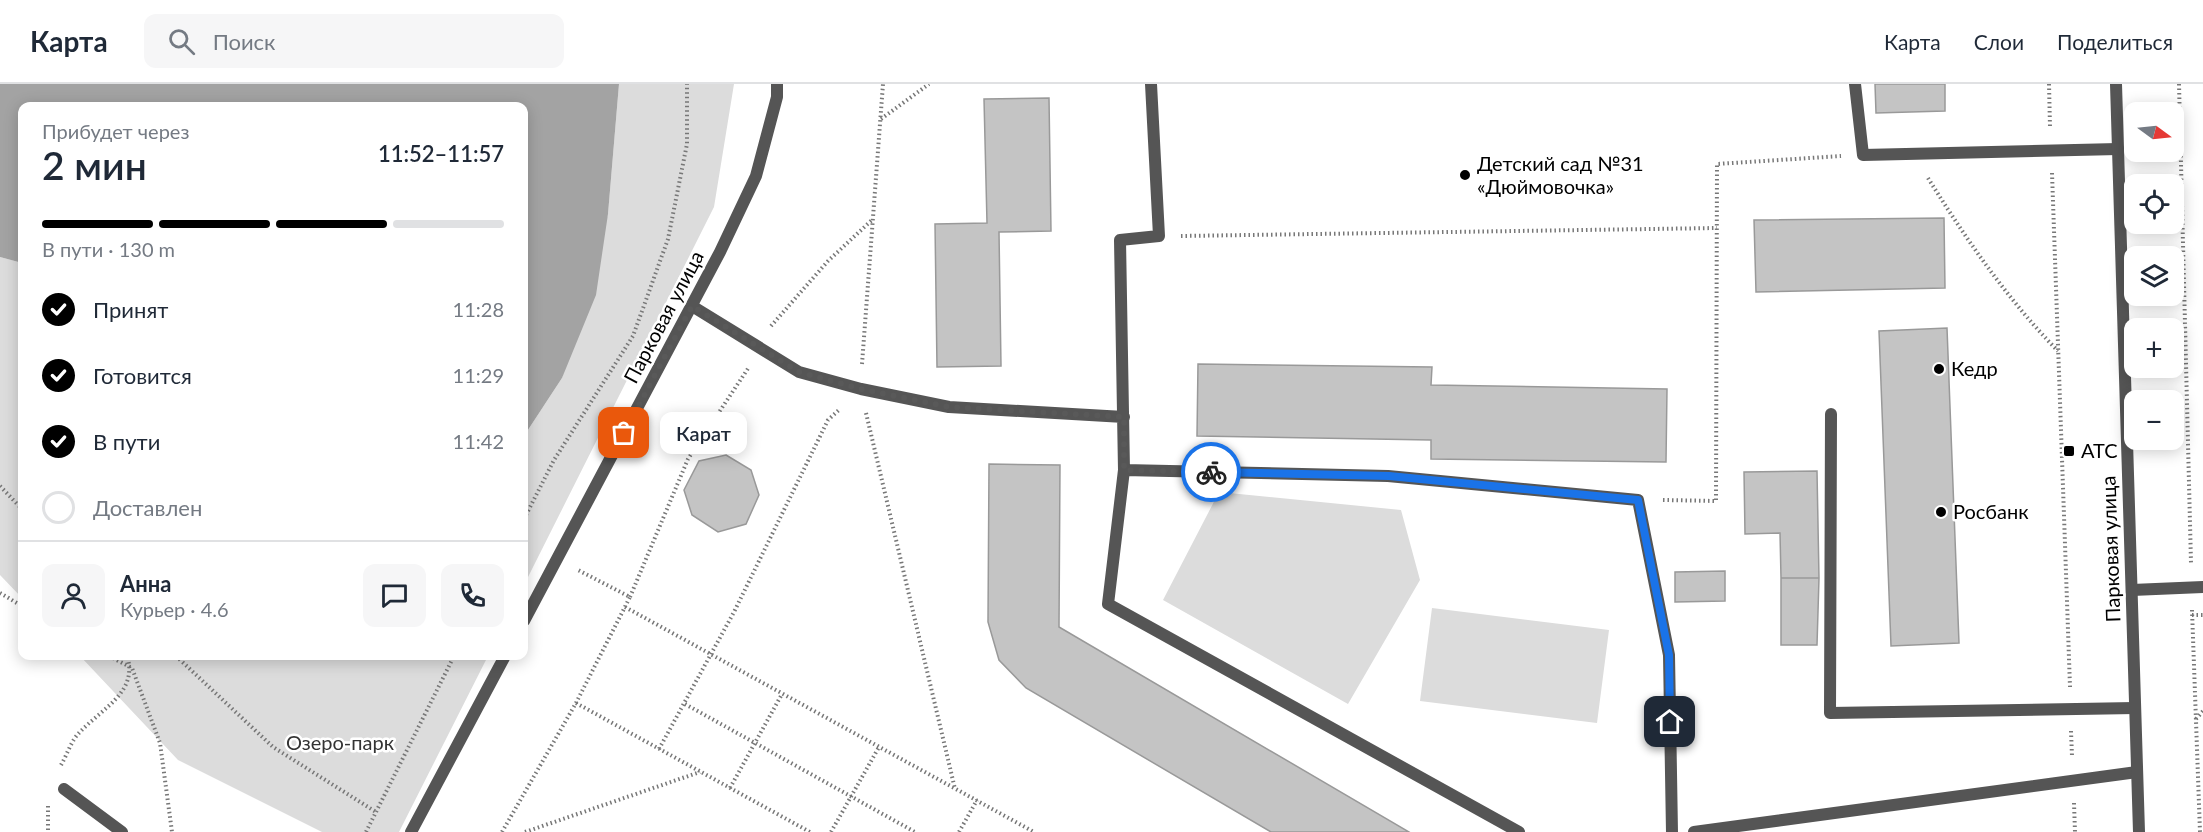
<!DOCTYPE html>
<html lang="ru">
<meta charset="utf-8">
<style>
:root{--surface:#fff;--page:#f6f6f7;--text:#1f2937;--muted:#747a83;--line:#e0e1e3;--accent:#000}
body{margin:0;font-family:Lato,sans-serif;background:var(--page);color:var(--text);height:100vh;display:flex;flex-direction:column;font-size:22px;white-space:nowrap}
*{box-sizing:border-box;margin:0}
p{font-size:20px;color:var(--muted)}
.icon{flex:none;width:33px;height:33px;fill:none;stroke:currentColor;stroke-width:2;stroke-linecap:round;stroke-linejoin:round}
.map{position:relative;flex:1;overflow:hidden}
.side{position:absolute;left:18px;top:18px;width:510px;height:558px;display:flex;flex-direction:column;background:var(--surface);border-radius:12px;box-shadow:0 3px 15px #0003}
.side>*{flex:none}
.needle{width:39px;rotate:105deg}
.fabs{position:absolute;left:2124px;top:18px;display:grid;gap:12px}
.fabs a{display:grid;place-items:center;width:60px;height:60px;border-radius:12px;background:var(--surface);box-shadow:0 3px 15px #0003;font-size:30px}
.pin{position:absolute;display:grid;place-items:center;width:51px;height:51px;color:#fff;margin:-26px;border-radius:12px;box-shadow:0 3px 9px #0006}
.courier{position:absolute;display:grid;place-items:center;width:60px;height:60px;margin:-30px;border:4px solid #1a73e8;border-radius:50%;background:#fff;color:#222;box-shadow:0 2px 8px #0007}
.bubble{position:absolute;height:42px;border-radius:12px;background:var(--surface);box-shadow:0 3px 15px #0003;font-size:20px;font-weight:600;line-height:42px;text-align:center}
.headline em{font-style:normal;font-weight:600}
.headline div{display:flex;flex-direction:column-reverse}
.headline{display:flex;align-items:center;justify-content:space-between;height:102px;padding:0 24px}
h1{font-size:39px;font-weight:600;line-height:45px}
.bar{display:grid;grid-template-columns:repeat(4,1fr);gap:9px 6px;align-content:center;height:72px;padding:0 24px}
.bar i{height:8px;border-radius:4px;background:var(--line)}
.bar .on{background:var(--accent)}
.bar p{grid-column:span 4}
.line{display:flex;align-items:center;gap:15px;padding:0 24px;border-top:2px solid var(--line)}
.line div{flex:1}
.round{display:grid;place-items:center;flex:none;width:63px;height:63px;border-radius:12px;background:var(--page)}
ol{padding:0 24px;list-style:none}
li{display:flex;align-items:center;gap:18px;height:66px}
li p{margin-inline-start:auto}
li .icon{padding:6px;border-radius:50%;background:var(--accent);color:#fff;stroke-width:4}
li:last-child{color:var(--muted)}
li i{width:33px;height:33px;border:3px solid var(--line);border-radius:50%}
header{display:flex;align-items:center;gap:36px;box-sizing:border-box;height:84px;padding:0 30px;background:var(--surface);border-bottom:2px solid var(--line)}
header strong{font-size:28px}
nav{display:flex;gap:33px;margin-inline-start:auto;font-size:21px}
.search{width:420px;height:54px;background:var(--page);display:flex;align-items:center;gap:15px;box-sizing:border-box;padding:0 21px;border-radius:12px;color:var(--muted);font-size:22px}
.map>svg:first-child{display:block}
</style>
<header>
<strong>Карта</strong>
<div class="search"><svg class="icon" aria-label="search" viewBox="0 0 24 24"><circle cx="10" cy="10" r="6"/><path d="M15 15l6 6"/></svg>Поиск</div>
<nav><a>Карта</a><a>Слои</a><a>Поделиться</a></nav>
</header>
<div class="map">
<svg width="2203" height="748" viewBox="0 0 2203 748">
<rect width="100%" height="100%" fill="#fff"/>
<path fill="#dcdcdc" d="M619,0H734L714,123L524,501V352L562,294L608,130Z
M0,173L22,179V514L0,491Z
M1219,408L1401,426L1420,496L1348,620L1163,516Z
M1432,524L1609,546L1597,639L1420,617Z
M80,572H488L399,748H322L178,676Z"/>
<path fill="#a3a3a3" d="M0,0H619L608,130L596,211L562,294L524,352V22H22V179L0,173Z"/>
<path fill="#c4c4c4" stroke="#999" stroke-width="1.5" d="M1875,0H1945V27L1876,29Z
M1049,14L1051,147L999,148L1001,282L937,283L935,140L987,139L984,15Z
M1944,134L1945,204L1756,208L1754,136Z
M1947,244L1959,559L1891,562L1879,247Z
M1198,280L1432,283L1431,301L1667,305L1666,378L1431,375V356L1197,352Z
M726,371L751,386L759,411L746,440L718,448L692,431L684,406L699,377Z
M989,380L1060,381L1059,543L1409,748H1271L1026,604L999,576L988,538Z
M1817,387L1819,494H1781L1780,449L1745,450L1744,388Z
M1725,487V517L1675,518V488Z
M1781,494H1819L1817,561H1781Z"/>
<g fill="none" stroke-linecap="round" stroke-linejoin="round">
<path stroke="#777" stroke-width="4" stroke-dasharray="1.5 3" stroke-linecap="butt" d="M2049,0L2050,43
M2179,0L2191,479
M881,35L929,0
M2052,89L2070,603
M1928,94C1966,155 2008,216 2058,267
M1181,152L1717,144
M771,242L828,177L873,135
M862,280L883,0
M866,329L955,705
M0,402L22,425
M1663,416L1716,417L1717,80L1841,72
M524,435L554,376L633,252L668,155L687,60V0
M0,509L22,522
M630,513L688,375L749,283
M625,523L1034,748
M2192,526L2200,748
M2192,531H2203
M109,572L132,584L160,659L172,748
M176,572L273,663L376,728
M576,619L810,748
M685,620L915,748
M2196,635L2203,627
M2071,647L2072,672
M659,665L734,528L828,336L840,325
M61,681C67,671 71,657 79,649C101,625 139,608 127,572
M730,704L782,610
M2074,719L2075,748
M48,722V748
M366,748L454,572
M502,748L576,619L630,513L578,486
M525,748L700,688
M831,748L879,663
M959,748L977,716"/>
<path stroke="#555" stroke-width="12" d="M1151,0L1159,152L1120,156L1124,386L1108,520L1519,748
M1855,0L1863,71L2118,65
M692,222L799,288L861,305L949,323L1124,333
M1831,330L1830,629L2135,624
M1124,386L1388,392L1638,416L1669,571L1672,748
M64,705L122,748
M1694,748L2137,688"/>
<path stroke="#555" stroke-width="12" d="M2132,506L2203,503
M524,537L720,168L756,92L777,13V0
M411,748L505,572"/>
<path stroke="#555" stroke-width="12" d="M2116,0L2139,748"/>
</g>
<g fill="none" stroke-linecap="round" stroke-linejoin="round">
<path stroke="#595959" stroke-width="6" stroke-dasharray="0 10.8" d="M624,349L692,222L799,288L861,305L949,323L1124,333V386L1211,388"/>
<path stroke="#1a73e8" stroke-width="8" d="M1211,388L1389,392L1638,416L1669,571L1670,638"/>
</g>
<g fill="#000" stroke="#fff" stroke-width="2">
<circle cx="1465" cy="91" r="6"/>
<circle cx="1939" cy="285" r="6"/>
<rect x="2063" y="361" width="12" height="12" rx="3"/>
<circle cx="1941" cy="428" r="6"/>
</g>
<g text-anchor="middle" stroke-width="5" stroke-linejoin="round" paint-order="stroke">
<g font-size="20" fill="#000" stroke="#fff" text-anchor="start">
<text x="1477" y="87">Детский сад №31<tspan x="1477" dy="23">«Дюймовочка»</tspan></text>
<text x="1951" y="292">Кедр</text>
<text x="2081" y="374">АТС</text>
<text x="1953" y="435">Росбанк</text>
</g>
<g font-size="20" fill="#000" stroke="#fff">
<text transform="translate(664 233) rotate(-62)" y="7">Парковая улица</text>
<text transform="translate(2111 465) rotate(-92)" y="7">Парковая улица</text>
</g>
<g font-size="20" fill="#333" stroke="#fff">
<text x="340" y="666">Озеро-парк</text>
</g>
</g>
</svg>
<div class="fabs">
<a><svg class="needle" viewBox="-14 -14 28 28"><path d="M0-13l5 13h-10z" fill="#e53935"/><path d="M0 13l5-13h-10z" fill="#747a83"/></svg></a>
<a><svg class="icon" aria-label="locate" viewBox="0 0 24 24"><circle cx="12" cy="12" r="6"/><path d="M12 2v4M12 18v4M2 12h4M18 12h4"/></svg></a>
<a><svg class="icon" aria-label="layers" viewBox="0 0 24 24"><path d="M12 4l9 5-9 5-9-5zM3 14l9 5 9-5"/></svg></a>
<a>+</a>
<a>−</a>
</div>
<div class="pin" style="left:624px;top:349px;background:#ea580c"><svg class="icon" aria-label="bag" viewBox="0 0 24 24"><path d="M5 8h14l-1 12H6zM9 8a3 3 0 0 1 6 0"/></svg></div>
<div class="pin" style="left:1670px;top:638px;background:#1f2937"><svg class="icon" aria-label="home" viewBox="0 0 24 24"><path d="M3 11l9-7 9 7M6 9v11h12V9"/></svg></div>
<div class="courier" style="left:1211px;top:388px"><svg class="icon" aria-label="bike" viewBox="0 0 24 24"><circle cx="6" cy="16" r="4"/><circle cx="18" cy="16" r="4"/><path d="M6 16l4-8h5l3 8M10 8l3 8H6M13 5h3"/></svg></div>
<div class="bubble" style="left:660px;top:328px;width:87px">Карат</div>
<section class="side">
<div class="headline"><div><h1>2 мин</h1><p>Прибудет через</p></div><em>11:52–11:57</em></div>
<div class="bar"><i class="on"></i><i class="on"></i><i class="on"></i><i></i><p>В пути · 130 m</p></div>
<ol>
<li><svg class="icon" aria-label="check" viewBox="0 0 24 24"><path d="M5 12l5 5 9-10"/></svg>Принят<p>11:28</p></li>
<li><svg class="icon" aria-label="check" viewBox="0 0 24 24"><path d="M5 12l5 5 9-10"/></svg>Готовится<p>11:29</p></li>
<li><svg class="icon" aria-label="check" viewBox="0 0 24 24"><path d="M5 12l5 5 9-10"/></svg>В пути<p>11:42</p></li>
<li><i></i>Доставлен</li>
</ol>
<div class="line" style="height:108px"><a class="round"><svg class="icon" aria-label="person" viewBox="0 0 24 24"><circle cx="12" cy="8" r="4"/><path d="M4 21q1-7 8-7t8 7"/></svg></a><div><b>Анна</b><p>Курьер · 4.6</p></div><a class="round"><svg class="icon" aria-label="chat" viewBox="0 0 24 24"><path d="M4 5h16v11H9l-5 4z"/></svg></a><a class="round"><svg class="icon" aria-label="phone" viewBox="0 0 24 24"><path d="M5 4h4l2 5-3 2q2 4 5 5l2-3 5 2v4C11 20 4 13 5 4z"/></svg></a></div>
</section>
</div>
